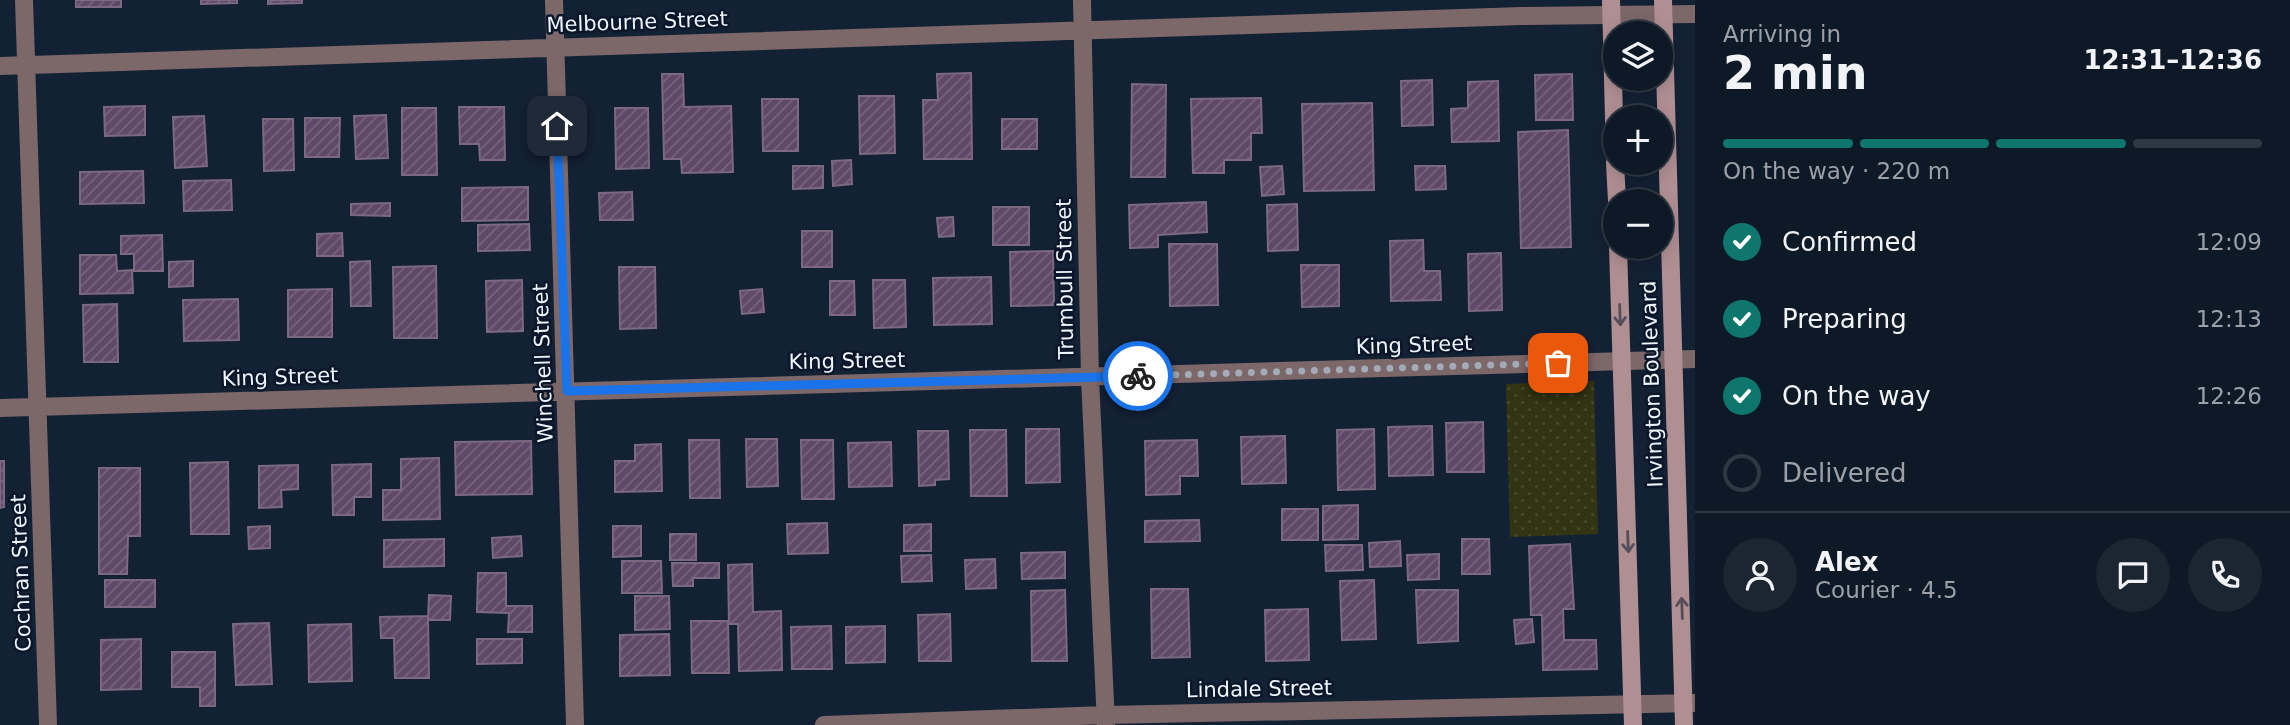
<!DOCTYPE html>
<meta charset="utf-8">
<style>
:root{--surface:#0e1927;--page:#1c2633;--text:#f1f3f6;--muted:#9ba0a7;--line:#2e3844;--accent:#0f766e}
body{margin:0;font-family:"DejaVu Sans",sans-serif;background:var(--page);color:var(--text);height:100vh;display:flex;flex-direction:column;font-size:26px;white-space:nowrap}
*{box-sizing:border-box;margin:0}
p{font-size:23px;color:var(--muted)}
.icon{flex:none;width:38px;height:38px;fill:none;stroke:currentColor;stroke-width:2;stroke-linecap:round;stroke-linejoin:round}
.map{position:relative;flex:1;overflow:hidden}
.drawer{display:flex;flex-direction:column;background:var(--surface);width:595px}
.drawer>*{flex:none}
.fabs{position:absolute;left:1603px;top:21px;display:grid;gap:14px}
.fabs a{display:grid;place-items:center;width:70px;height:70px;border-radius:50%;background:var(--surface);box-shadow:0 4px 18px #0003,0 0 0 2px var(--line);font-size:35px}
.pin{position:absolute;display:grid;place-items:center;width:60px;height:60px;color:#fff;margin:-30px;border-radius:14px;box-shadow:0 4px 10px #0006}
.courier{position:absolute;display:grid;place-items:center;width:70px;height:70px;margin:-35px;border:5px solid #1a73e8;border-radius:50%;background:#fff;color:#222;box-shadow:0 2px 9px #0007}
.summary em{font-style:normal;font-weight:600}
.summary div{display:flex;flex-direction:column-reverse}
.summary{display:flex;align-items:center;justify-content:space-between;height:119px;padding:0 28px}
h1{font-size:46px;font-weight:600;line-height:52px}
.bar{display:grid;grid-template-columns:repeat(4,1fr);gap:10px 7px;align-content:center;height:84px;padding:0 28px}
.bar i{height:9px;border-radius:5px;background:var(--line)}
.bar .active{background:var(--accent)}
.bar p{grid-column:span 4}
.line{display:flex;align-items:center;gap:18px;padding:0 28px;border-top:2px solid var(--line)}
.line div{flex:1}
.round{display:grid;place-items:center;flex:none;width:74px;height:74px;border-radius:37px;background:var(--page)}
ol{padding:0 28px;list-style:none}
li{display:flex;align-items:center;gap:21px;height:77px}
li p{margin-inline-start:auto}
li .icon{padding:7px;border-radius:50%;background:var(--accent);color:#fff;stroke-width:4}
li:last-child{color:var(--muted)}
li i{width:38px;height:38px;border:4px solid var(--line);border-radius:50%}
main{display:flex;flex:1;min-height:0}
.map>svg:first-child{display:block}
</style>
<main>
<div class="map">
<svg width="1695" height="725" viewBox="0 0 1695 725">
<defs>
<pattern id="grass-dots" width="8" height="8" patternUnits="userSpaceOnUse" patternTransform="scale(1.75)"><rect width="8" height="8" fill="#323412"/><path d="M2 2h.1M6 6h.1" fill="none" stroke="#46482a" stroke-width="1.8" stroke-linecap="round"/></pattern>
<pattern id="building-hatch" width="6" height="6" patternUnits="userSpaceOnUse" patternTransform="scale(1.75)"><rect width="6" height="6" fill="#604868"/><path d="M-1 1l2-2M0 6l6-6M5 7l2-2" fill="none" stroke="#77637e"/></pattern>
</defs>
<rect width="100%" height="100%" fill="#132134"/>
<path fill="url(#grass-dots)" d="M1594,381L1598,534L1510,537L1506,384Z"/>
<path fill="url(#building-hatch)" stroke="#7b6981" stroke-width="2" d="M76,0H121V7H76Z
M201,0H237V3L201,4Z
M268,0H302V3L268,4Z
M971,73L972,159H924L923,100H938L937,74Z
M662,74H683L684,107L731,106L733,172L682,173L681,159H664Z
M1572,74L1573,120H1536L1535,75Z
M1432,80L1433,125L1402,126L1401,81Z
M1498,81L1499,141L1452,142L1451,109L1468,108V82Z
M1132,84L1166,85L1165,177H1131Z
M859,96H894L895,153L860,154Z
M1261,98L1262,133H1251V160H1224V173H1193L1191,99Z
M762,99H798V151H763Z
M1372,103L1374,190L1304,191L1302,104Z
M145,106V135L105,136L104,107Z
M459,107H504L505,160H480L479,144H460Z
M402,108H436L437,175H402Z
M615,108H648L649,168L616,169Z
M386,115L388,158L356,159L354,116Z
M204,116L207,166L175,168L173,117Z
M305,118H340L339,157H305Z
M263,119H293L294,170L264,171Z
M1002,119H1037V149H1002Z
M1568,130L1571,247L1521,248L1518,132Z
M851,160L852,184L833,186L832,161Z
M793,166H823V188L793,189Z
M1282,166L1284,194L1262,196L1260,167Z
M1415,166H1445L1446,189L1416,190Z
M143,171L144,203L80,204V172Z
M231,180L232,210L184,211L183,181Z
M528,187V220L462,221V188Z
M632,192L633,220H600L599,193Z
M1206,202L1207,232L1158,235V247L1130,248L1129,205Z
M390,203V216L351,215V204Z
M1297,204L1298,250L1268,251L1267,205Z
M993,207H1029V245H993Z
M953,217L954,236L939,237L937,218Z
M529,224L530,250L478,251V225Z
M802,231H832V267H802Z
M342,233L343,256H317V234Z
M162,235L163,271H134V254H121V236Z
M1423,240L1424,271H1440L1441,300L1391,301L1390,241Z
M1169,244H1217L1218,305L1170,306Z
M1053,251L1054,305L1011,306L1010,252Z
M1501,253L1502,310L1469,311L1468,254Z
M80,255H116L117,271L132,270L133,293L80,294Z
M193,261V286L169,287V262Z
M370,261L371,306H351L350,262Z
M1301,265H1339V306L1302,307Z
M436,266L437,338H394L393,267Z
M619,267H655L656,328L620,329Z
M991,277L992,324L934,325L933,278Z
M522,280L523,331L487,332L486,281Z
M873,280H905L906,327L874,328Z
M830,281H854L855,315H830Z
M332,289V337H288V290Z
M762,289L764,312L742,314L740,291Z
M238,299L239,340L184,341L183,300Z
M117,304L118,362H84L83,305Z
M1483,422L1484,472H1447L1446,423Z
M1432,426L1433,475L1389,476L1388,427Z
M1026,429H1059L1060,482L1026,483Z
M1374,429L1375,489L1338,490L1337,430Z
M970,430H1006L1007,496H971Z
M918,431H948L949,479L935,480V485L919,486Z
M1285,436L1286,483L1242,484L1241,437Z
M746,439H777L778,486L747,487Z
M689,440H719L720,498H690Z
M801,440H833L834,499H802Z
M1197,440L1198,476H1180V494L1146,495L1145,441Z
M531,441L532,494L456,495L455,442Z
M891,442L892,486L849,487L848,443Z
M661,444L662,491L615,492V461H635V445Z
M439,458L440,519L383,520V490H401V459Z
M0,461H4V507L0,508Z
M228,462L229,534H191L190,463Z
M371,464V497H354V515H333L332,465Z
M298,465V489L281,490L282,507L259,508V466Z
M99,468H140V536H128L127,574H99Z
M1358,505V539L1323,540V506Z
M1282,509H1318V540H1282Z
M1199,520L1200,541L1145,542V521Z
M827,523L828,553L788,554L787,524Z
M931,524V551H904V525Z
M270,526V548L249,549L248,527Z
M613,526H641V556L613,557Z
M670,534H696V560H670Z
M521,536L522,556L493,558L492,538Z
M444,539V566L384,567V540Z
M1462,539H1489L1490,574H1462Z
M1400,541L1401,566L1370,567L1369,543Z
M1570,544L1574,609H1563L1564,640H1596L1597,669L1543,670L1542,615H1531L1529,546Z
M1325,545H1362L1363,570L1326,571Z
M1065,552V578L1022,579L1021,553Z
M1439,554V579L1408,580L1407,555Z
M931,555L932,581L902,582L901,556Z
M995,559L996,588L966,589L965,560Z
M622,561H661L662,593H622Z
M672,563H719V578H693V586H673Z
M752,564L753,612L781,611L782,670L739,671L738,624H729L728,565Z
M478,573H506V606H532V632H508L509,613L477,612Z
M105,580H155V607H105Z
M1374,580L1376,639L1342,640L1340,581Z
M1151,589H1188L1190,657L1152,658Z
M1065,590L1067,661H1032L1031,591Z
M1416,590H1458V641L1418,643Z
M429,595L451,596L450,620H428Z
M635,596H669L670,629L635,630Z
M1308,609L1309,660L1266,661L1265,610Z
M950,614L951,661H919L918,615Z
M428,616L429,678H395L394,638H381L380,617Z
M1532,619L1534,642L1516,644L1514,620Z
M691,621H728L729,673H692Z
M269,623L272,684L236,685L233,624Z
M351,624L352,681L309,682L308,625Z
M831,626L832,669H792L791,627Z
M885,626V662L846,663V627Z
M669,634L670,675L620,676V635Z
M141,639V689L101,690V640Z
M477,639H522V663L477,664Z
M172,652H215V706H200V687H172Z"/>
<g fill="none" stroke-linecap="round" stroke-linejoin="round">
<path stroke="#7c6769" stroke-width="18" d="M24,0L48,725
M554,0L575,725
M1082,0L1090,378L1106,724
M0,66L1522,16L1695,14
M0,408L1695,359
M824,725L1106,715L1695,703"/>
<path stroke="#b08f93" stroke-width="18" d="M1611,0L1615,157
M1663,0L1684,725
M1615,163L1617,201
M1618,247L1633,725"/>
</g>
<defs><path id="oneway-shaft" d="M-6 0H5M1.5-3L5.5 0L1.5 3" fill="none" stroke-width="1.6" stroke-linecap="round" stroke-linejoin="round" transform="scale(1.75)"/></defs>
<g stroke="#554d59">
<use href="#oneway-shaft" transform="translate(1620 315) rotate(88)"/>
<use href="#oneway-shaft" transform="translate(1628 542) rotate(88)"/>
<use href="#oneway-shaft" transform="translate(1682 608) rotate(-92)"/>
</g>
<g fill="none" stroke-linecap="round" stroke-linejoin="round">
<path stroke="#a2abb7" stroke-width="7" stroke-dasharray="0 12.6" d="M1138,376L1558,363"/>
<path stroke="#1a73e8" stroke-width="9" d="M557,126L567,391L1138,376"/>
</g>
<g text-anchor="middle" stroke-width="5" stroke-linejoin="round" paint-order="stroke">
<g font-size="21" fill="#eff5fd" stroke="#0a172a">
<text transform="translate(637 22) rotate(-2)" y="7">Melbourne Street</text>
<text transform="translate(1065 279) rotate(-91)" y="7">Trumbull Street</text>
<text transform="translate(1414 345) rotate(-2)" y="7">King Street</text>
<text transform="translate(847 361) rotate(-1)" y="7">King Street</text>
<text transform="translate(543 363) rotate(-92)" y="7">Winchell Street</text>
<text transform="translate(280 377) rotate(-2)" y="7">King Street</text>
<text transform="translate(1652 384) rotate(-92)" y="7">Irvington Boulevard</text>
<text transform="translate(21 573) rotate(-92)" y="7">Cochran Street</text>
<text transform="translate(1259 689) rotate(-1)" y="7">Lindale Street</text>
</g>
</g>
</svg>
<div class="fabs">
<a><svg class="icon" aria-label="layers" viewBox="0 0 24 24"><path d="M12 4l9 5-9 5-9-5zM3 14l9 5 9-5"/></svg></a>
<a>+</a>
<a>−</a>
</div>
<div class="pin" style="left:1558px;top:363px;background:#ea580c"><svg class="icon" aria-label="bag" viewBox="0 0 24 24"><path d="M5 8h14l-1 12H6zM9 8a3 3 0 0 1 6 0"/></svg></div>
<div class="pin" style="left:557px;top:126px;background:#1f2937"><svg class="icon" aria-label="home" viewBox="0 0 24 24"><path d="M3 11l9-7 9 7M6 9v11h12V9"/></svg></div>
<div class="courier" style="left:1138px;top:376px"><svg class="icon" aria-label="bike" viewBox="0 0 24 24"><circle cx="6" cy="16" r="4"/><circle cx="18" cy="16" r="4"/><path d="M6 16l4-8h5l3 8M10 8l3 8H6M13 5h3"/></svg></div>
</div>
<section class="drawer">
<div class="summary"><div><h1>2 min</h1><p>Arriving in</p></div><em>12:31–12:36</em></div>
<div class="bar"><i class="active"></i><i class="active"></i><i class="active"></i><i></i><p>On the way · 220 m</p></div>
<ol>
<li><svg class="icon" aria-label="check" viewBox="0 0 24 24"><path d="M5 12l5 5 9-10"/></svg>Confirmed<p>12:09</p></li>
<li><svg class="icon" aria-label="check" viewBox="0 0 24 24"><path d="M5 12l5 5 9-10"/></svg>Preparing<p>12:13</p></li>
<li><svg class="icon" aria-label="check" viewBox="0 0 24 24"><path d="M5 12l5 5 9-10"/></svg>On the way<p>12:26</p></li>
<li><i></i>Delivered</li>
</ol>
<div class="line" style="height:126px"><a class="round"><svg class="icon" aria-label="person" viewBox="0 0 24 24"><circle cx="12" cy="8" r="4"/><path d="M4 21q1-7 8-7t8 7"/></svg></a><div><b>Alex</b><p>Courier · 4.5</p></div><a class="round"><svg class="icon" aria-label="chat" viewBox="0 0 24 24"><path d="M4 5h16v11H9l-5 4z"/></svg></a><a class="round"><svg class="icon" aria-label="phone" viewBox="0 0 24 24"><path d="M5 4h4l2 5-3 2q2 4 5 5l2-3 5 2v4C11 20 4 13 5 4z"/></svg></a></div>
</section>
</main>
